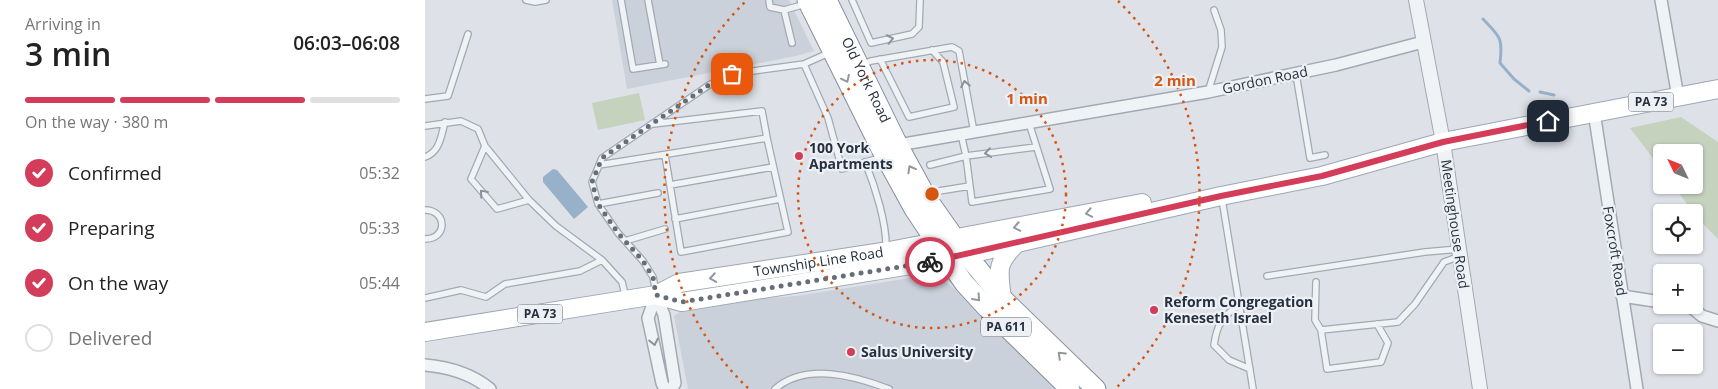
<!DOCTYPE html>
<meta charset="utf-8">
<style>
:root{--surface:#fff;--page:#f6f6f6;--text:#222;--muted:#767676;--line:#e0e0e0;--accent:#d33d59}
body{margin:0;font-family:"Open Sans",sans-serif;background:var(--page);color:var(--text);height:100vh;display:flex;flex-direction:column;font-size:19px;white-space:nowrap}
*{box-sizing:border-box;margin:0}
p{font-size:16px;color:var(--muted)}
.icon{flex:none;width:28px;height:28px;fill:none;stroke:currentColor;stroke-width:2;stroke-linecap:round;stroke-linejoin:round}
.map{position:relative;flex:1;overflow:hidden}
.drawer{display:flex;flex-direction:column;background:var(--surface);width:425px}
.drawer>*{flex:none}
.needle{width:32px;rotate:313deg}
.fabs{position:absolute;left:1228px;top:144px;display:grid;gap:10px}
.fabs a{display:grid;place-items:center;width:50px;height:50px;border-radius:5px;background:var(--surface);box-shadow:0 1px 4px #0004;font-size:25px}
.pin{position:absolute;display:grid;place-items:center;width:42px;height:42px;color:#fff;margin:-21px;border-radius:10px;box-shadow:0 2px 8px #0006}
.courier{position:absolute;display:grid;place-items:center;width:50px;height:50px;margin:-25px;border:4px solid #d33d59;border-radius:50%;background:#fff;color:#222;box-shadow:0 1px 6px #0007}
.head em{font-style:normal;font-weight:600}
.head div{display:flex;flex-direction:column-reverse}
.head{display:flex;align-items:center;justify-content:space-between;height:85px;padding:0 25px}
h1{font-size:32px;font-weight:600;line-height:38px}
.bar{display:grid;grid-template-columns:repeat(4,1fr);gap:8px 5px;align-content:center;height:60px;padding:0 25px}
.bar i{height:6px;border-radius:4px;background:var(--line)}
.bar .active{background:var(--accent)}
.bar p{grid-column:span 4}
ol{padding:0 25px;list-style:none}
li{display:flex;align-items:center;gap:15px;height:55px}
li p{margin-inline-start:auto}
li .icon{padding:5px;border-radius:50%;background:var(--accent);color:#fff;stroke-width:4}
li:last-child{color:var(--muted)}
li i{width:28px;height:28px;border:2px solid var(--line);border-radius:50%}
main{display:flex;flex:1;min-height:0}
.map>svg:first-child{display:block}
</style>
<main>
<section class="drawer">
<div class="head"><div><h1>3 min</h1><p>Arriving in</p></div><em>06:03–06:08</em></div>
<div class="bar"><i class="active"></i><i class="active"></i><i class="active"></i><i></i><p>On the way · 380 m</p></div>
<ol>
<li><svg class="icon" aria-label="check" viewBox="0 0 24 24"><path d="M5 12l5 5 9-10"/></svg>Confirmed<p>05:32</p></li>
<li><svg class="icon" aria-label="check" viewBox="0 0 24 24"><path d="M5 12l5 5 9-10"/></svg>Preparing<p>05:33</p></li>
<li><svg class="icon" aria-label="check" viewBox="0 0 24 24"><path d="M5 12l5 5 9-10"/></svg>On the way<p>05:44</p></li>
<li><i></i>Delivered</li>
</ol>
</section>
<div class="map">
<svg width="1293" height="389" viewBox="0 0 1293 389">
<rect width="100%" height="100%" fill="#dee2e8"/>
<path fill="#cbd1da" d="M187,0H364L389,51L371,56L202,89Z
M498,276H507L522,283L547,302L630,389H263L249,316L260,308L288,303L371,296Z"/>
<path fill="#c4d2be" d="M214,93L220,120L173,130L167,103Z
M1256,117L1293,142V239L1273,219L1248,185H1269V152H1236V169L1205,128Z"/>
<path fill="#97b1ca" d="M128,169L132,170L163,207L149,219L118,182V177Z"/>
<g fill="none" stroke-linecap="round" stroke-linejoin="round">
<path stroke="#97b1ca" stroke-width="3" d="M1058,19C1075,37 1078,37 1075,63L1089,79L1104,91
M1115,92L1129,95"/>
<g stroke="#a3a9b2" stroke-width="8">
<path id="service" d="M101,0L110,2L121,0
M196,0L208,69L240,64
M223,0L235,65
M344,0L345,7L359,10L381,4
M427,0L446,43L487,34L494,27L495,0
M359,10L367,43
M406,52L379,64L403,118L417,169L458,157
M455,59L484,117L529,107L518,62L507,50
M436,65L446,61L527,47L534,51L549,132
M871,74L885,158L900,155
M783,92L797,47L796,30L789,10
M0,99L23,96L43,34
M604,123L625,189L547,202L541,156L611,147
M0,126L36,121L53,129L60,146
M240,155L256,252L363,232L342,138
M0,157C15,152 16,136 20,122
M440,162C450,186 462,224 461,249
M174,165L342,138L337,111L228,124
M505,165L541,156L536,134
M245,185L348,167
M514,191L545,186
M797,199L828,389
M104,200L72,209L46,179L60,146L104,200L131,226L177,260
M173,204L233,193
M0,210C22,210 23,239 0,239
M250,219L355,199
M200,241L240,229
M842,276L1000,252L1034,249
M891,282L890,320L896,330
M231,293L228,277L218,261L193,233L173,204L167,182L177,158L284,85L307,74L379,64
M0,298L36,290L61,297L80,284L155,271L177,260L197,282L201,299
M814,305C797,317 792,324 789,345L804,360L825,369
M952,324L963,343L956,362L902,369L896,330L973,322L990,304L1019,262L1035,256
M350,389C381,362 430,376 464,389"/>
</g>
<g stroke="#a3a9b2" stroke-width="14">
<path id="minor" d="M1236,0L1253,97
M1169,112L1212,389
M473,145L783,92L911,65L998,42
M231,295L223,318L237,383L240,389
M231,295L239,315L250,383L247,389
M1197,296L1236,302
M1256,305L1265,306L1277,316L1293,321
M0,365C22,367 47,374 65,389"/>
</g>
<g stroke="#a3a9b2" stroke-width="16">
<path id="tertiary" d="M991,0L1018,142L1055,389"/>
</g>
<g stroke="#9ca7b4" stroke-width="20">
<g id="primary">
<path d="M231,295L257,302L523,259L796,196L897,176L1018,142L1293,89"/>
<path d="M577,298C573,269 571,263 593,242"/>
<path id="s1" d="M0,332L231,295L254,283L464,251L717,203"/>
</g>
</g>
<g stroke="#84909f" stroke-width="21">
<g id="trunk">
<path d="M382,0L456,149L489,209L511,242L539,283L561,307L645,389"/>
<path id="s2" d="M402,0L473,145L503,200L541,254L577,298L671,389"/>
</g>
</g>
<use href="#service" stroke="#f0f3f6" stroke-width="5.5"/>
<use href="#minor" stroke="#f0f3f6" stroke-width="11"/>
<use href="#tertiary" stroke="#f0f3f6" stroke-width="14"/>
<use href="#primary" stroke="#fff" stroke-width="18"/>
<use href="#trunk" stroke="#fff" stroke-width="19"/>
</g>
<defs><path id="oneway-chevron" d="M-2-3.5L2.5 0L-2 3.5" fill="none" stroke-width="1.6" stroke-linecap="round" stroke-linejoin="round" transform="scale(1.25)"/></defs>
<g stroke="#8b929a">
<use href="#oneway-chevron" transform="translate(465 39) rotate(-12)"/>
<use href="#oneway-chevron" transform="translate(540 84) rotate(-101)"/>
<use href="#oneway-chevron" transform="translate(563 153) rotate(172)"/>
<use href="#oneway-chevron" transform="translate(58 193) rotate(-131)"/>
<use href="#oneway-chevron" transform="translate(229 342) rotate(78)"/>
</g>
<g stroke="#92989f">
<use href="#oneway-chevron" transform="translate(421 79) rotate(64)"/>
<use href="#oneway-chevron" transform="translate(486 169) rotate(-119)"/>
<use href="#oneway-chevron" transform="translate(664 213) rotate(169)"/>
<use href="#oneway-chevron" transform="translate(592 227) rotate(169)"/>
<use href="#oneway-chevron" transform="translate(288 278) rotate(171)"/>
<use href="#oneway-chevron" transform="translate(552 298) rotate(48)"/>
<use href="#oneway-chevron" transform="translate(636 355) rotate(-136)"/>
</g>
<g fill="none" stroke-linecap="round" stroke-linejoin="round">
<path stroke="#666e7a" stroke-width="5" stroke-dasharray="0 9" d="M307,74L284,85L177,158L167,182L173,204L193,233L218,261L228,277L231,295L257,302L505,262"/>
<path stroke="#d33d59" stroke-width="6" d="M505,262L796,196L897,176L1018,142L1123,121"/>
</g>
<g fill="none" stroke="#d55511" stroke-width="2.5" stroke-dasharray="2.5 5">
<circle cx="507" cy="194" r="134"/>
<path d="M323 388A268 268 0 0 1 321 1M693 1A268 268 0 0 1 691 388"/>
</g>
<g fill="#d33d59" stroke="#edf1f5" stroke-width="2">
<circle cx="374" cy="156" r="5"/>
<circle cx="729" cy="310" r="5"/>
<circle cx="426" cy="352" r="5"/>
</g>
<g text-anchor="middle" stroke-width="4.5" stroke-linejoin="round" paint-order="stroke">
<g fill="#edf1f5" stroke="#626a76" stroke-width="1">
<rect x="1203.5" y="92.5" width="45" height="19" rx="4"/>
<rect x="92.5" y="304.5" width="45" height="19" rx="4"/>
<rect x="556" y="317.5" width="50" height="19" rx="4"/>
</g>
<g font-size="12" font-weight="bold" fill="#26303f">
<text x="1226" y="106">PA 73</text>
<text x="115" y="318">PA 73</text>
<text x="581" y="331">PA 611</text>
</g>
<g font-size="14" fill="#26303f" stroke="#edf1f5">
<text dy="5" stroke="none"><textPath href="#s2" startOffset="89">Old York Road</textPath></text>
<text transform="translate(840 80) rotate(-12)" y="5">Gordon Road</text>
<text transform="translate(1030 224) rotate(82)" y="5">Meetinghouse Road</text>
<text transform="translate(1190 251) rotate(81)" y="5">Foxcroft Road</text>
<text dy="5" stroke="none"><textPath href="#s1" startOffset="401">Township Line Road</textPath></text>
</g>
<g font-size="14" font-weight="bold" fill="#26303f" stroke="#edf1f5" text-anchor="start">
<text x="384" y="153">100 York<tspan x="384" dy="16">Apartments</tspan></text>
<text x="739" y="307">Reform Congregation<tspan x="739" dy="16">Keneseth Israel</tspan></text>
<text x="436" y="357">Salus University</text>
</g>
</g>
<circle cx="507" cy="194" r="8" fill="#d55511" stroke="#edf1f5" stroke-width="2.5"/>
<g font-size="15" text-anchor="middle" font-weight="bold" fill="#d55511" stroke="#edf1f5" stroke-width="4.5" stroke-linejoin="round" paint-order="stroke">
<text x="750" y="86">2 min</text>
<text x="602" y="104">1 min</text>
</g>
</svg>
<div class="fabs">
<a><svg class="needle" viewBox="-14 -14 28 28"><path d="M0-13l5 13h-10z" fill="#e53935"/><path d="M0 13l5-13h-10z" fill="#767676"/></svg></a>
<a><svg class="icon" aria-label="locate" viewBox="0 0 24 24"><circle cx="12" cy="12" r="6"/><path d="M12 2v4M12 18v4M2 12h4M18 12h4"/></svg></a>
<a>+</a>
<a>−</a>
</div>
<div class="pin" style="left:307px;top:74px;background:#ea580c"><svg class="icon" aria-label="bag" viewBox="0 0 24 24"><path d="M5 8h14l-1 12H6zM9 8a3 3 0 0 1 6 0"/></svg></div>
<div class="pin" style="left:1123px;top:121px;background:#1f2937"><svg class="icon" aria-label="home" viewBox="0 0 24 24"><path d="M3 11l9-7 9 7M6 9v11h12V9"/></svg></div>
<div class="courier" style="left:505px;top:262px"><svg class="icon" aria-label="bike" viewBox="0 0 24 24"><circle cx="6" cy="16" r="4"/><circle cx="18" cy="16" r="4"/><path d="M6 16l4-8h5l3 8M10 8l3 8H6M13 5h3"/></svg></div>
</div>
</main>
